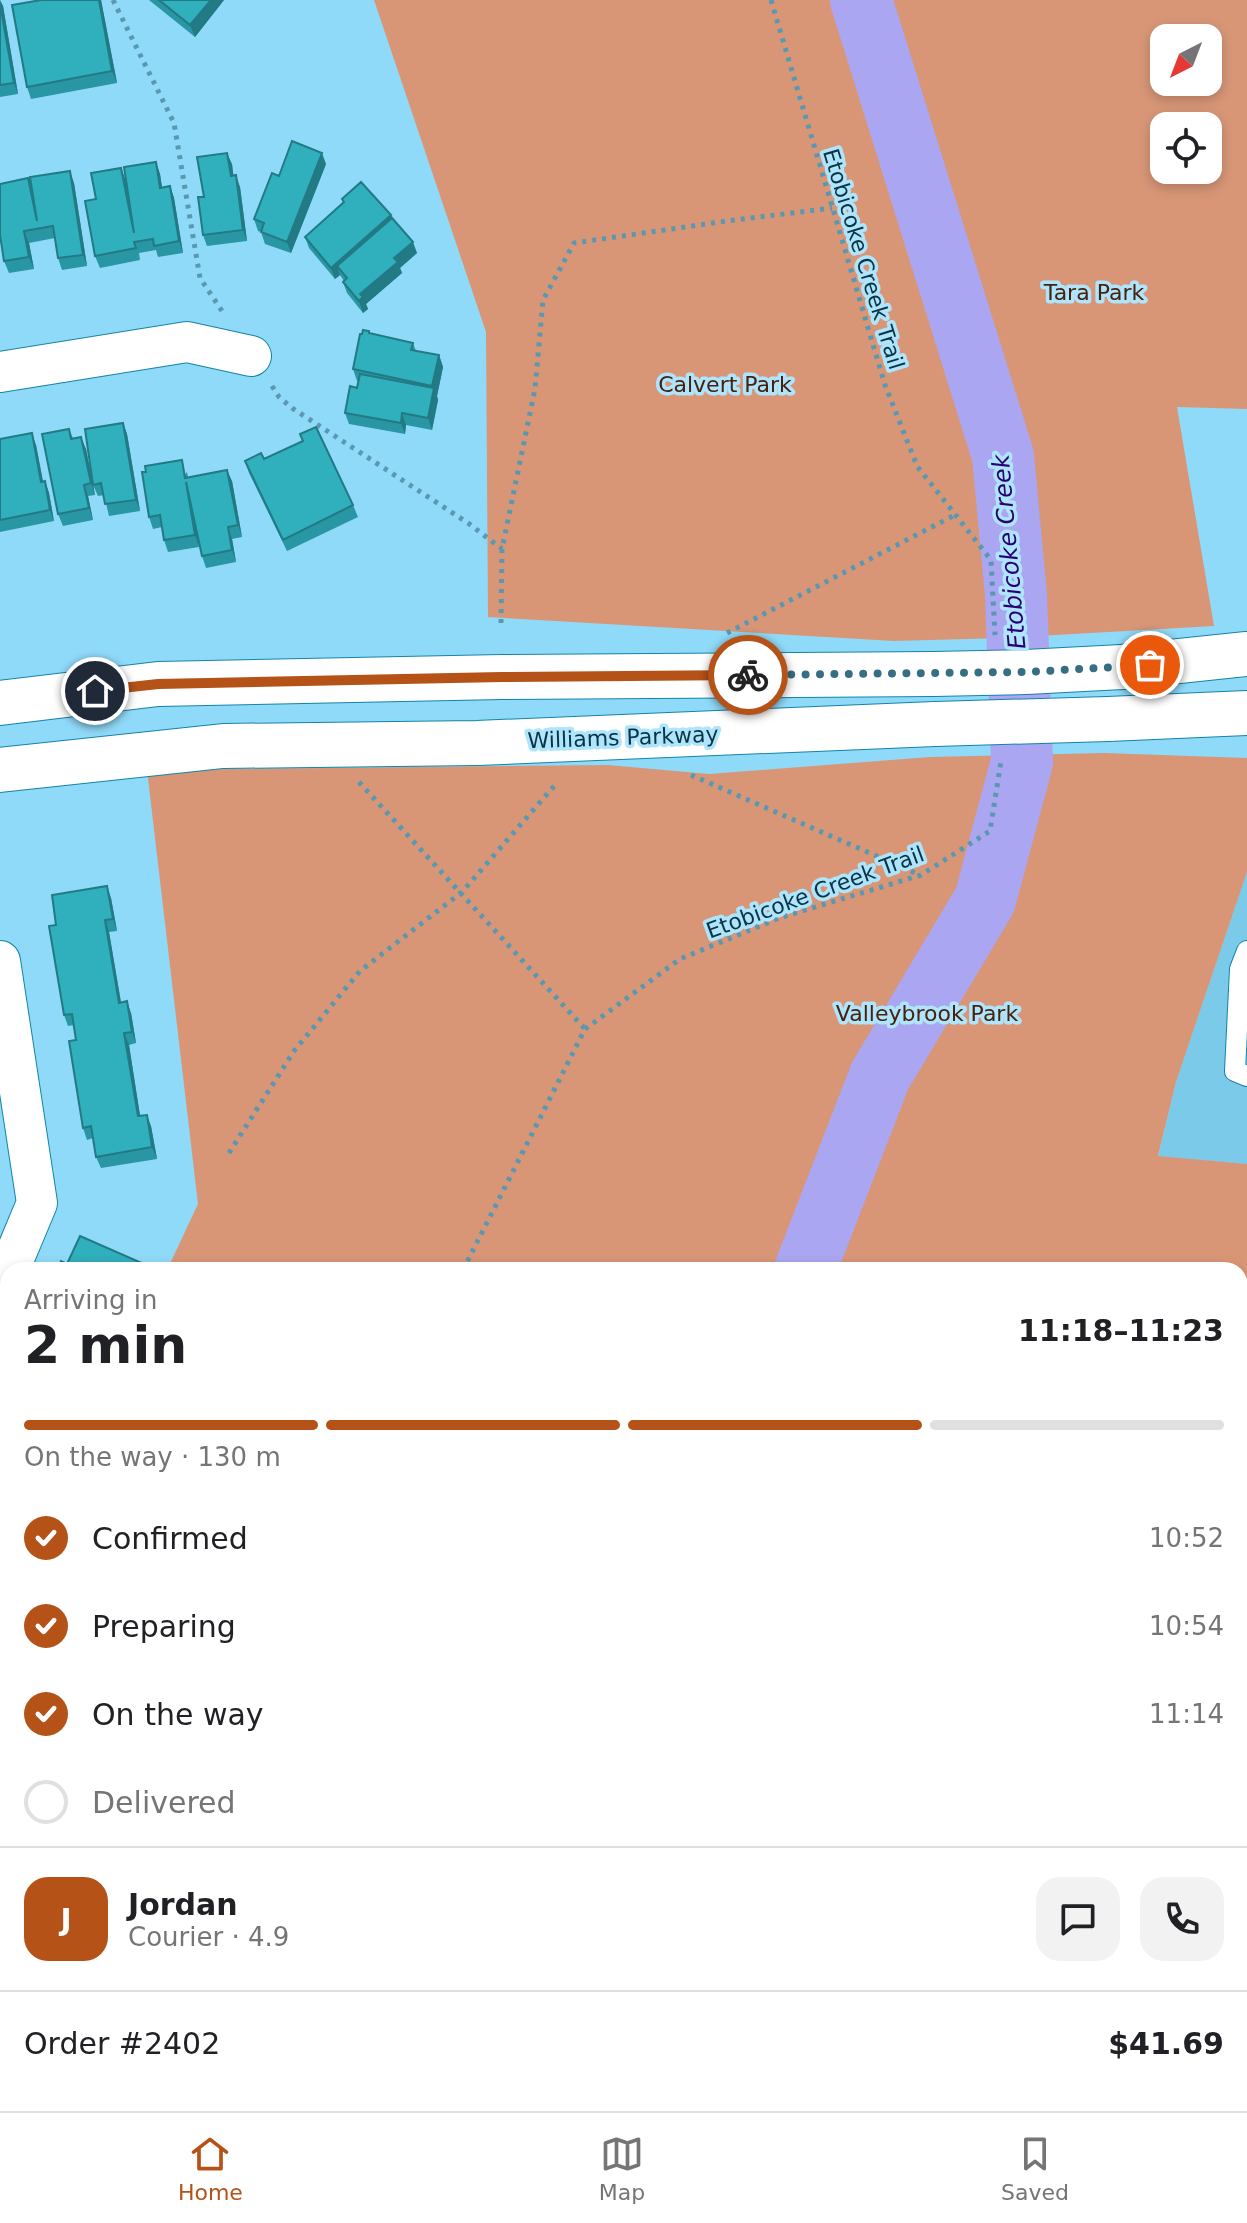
<!DOCTYPE html>
<meta charset="utf-8">
<style>
:root{--surface:#fff;--page:#f2f2f2;--text:#202124;--muted:#757577;--line:#e0e0e0;--accent:#b55218}
body{margin:0;font-family:"DejaVu Sans",sans-serif;background:var(--page);color:var(--text);height:100vh;display:flex;flex-direction:column;font-size:30px;white-space:nowrap}
*{box-sizing:border-box;margin:0}
p{font-size:26px;color:var(--muted)}
.icon{flex:none;width:44px;height:44px;fill:none;stroke:currentColor;stroke-width:2;stroke-linecap:round;stroke-linejoin:round}
.map{position:relative;flex:1;overflow:hidden}
.side{position:absolute;left:0px;top:1262px;width:1248px;height:850px;display:flex;flex-direction:column;background:var(--surface);border-radius:24px 24px 0 0;box-shadow:0 4px 12px #0003}
.side>*{flex:none}
.needle{width:52px;rotate:222deg}
.controls{position:absolute;left:1150px;top:24px;display:grid;gap:16px}
.controls a{display:grid;place-items:center;width:72px;height:72px;border-radius:16px;background:var(--surface);box-shadow:0 4px 12px #0003;font-size:40px}
.pin{position:absolute;display:grid;place-items:center;width:68px;height:68px;color:#fff;margin:-34px;border:4px solid #fff;border-radius:50%;box-shadow:0 2px 8px #0007}
.courier{position:absolute;display:grid;place-items:center;width:80px;height:80px;margin:-40px;border:6px solid #b55218;border-radius:50%;background:#fff;color:#222;box-shadow:0 2px 10px #0007}
.head em{font-style:normal;font-weight:700}
.head div{display:flex;flex-direction:column-reverse}
.head{display:flex;align-items:center;justify-content:space-between;height:136px;padding:0 24px}
h1{font-size:52px;font-weight:700;line-height:60px}
.bar{display:grid;grid-template-columns:repeat(4,1fr);gap:12px 8px;align-content:center;height:96px;padding:0 24px}
.bar i{height:10px;border-radius:6px;background:var(--line)}
.bar .active{background:var(--accent)}
.bar p{grid-column:span 4}
.line{display:flex;align-items:center;gap:20px;padding:0 24px;border-top:2px solid var(--line)}
.line div{flex:1}
.round{display:grid;place-items:center;flex:none;width:84px;height:84px;border-radius:24px;background:var(--page)}
ol{padding:0 24px;list-style:none}
li{display:flex;align-items:center;gap:24px;height:88px}
li p{margin-inline-start:auto}
li .icon{padding:8px;border-radius:50%;background:var(--accent);color:#fff;stroke-width:4}
li:last-child{color:var(--muted)}
li i{width:44px;height:44px;border:4px solid var(--line);border-radius:50%}
.dock{display:flex;justify-content:space-around;align-items:center;height:112px;border-top:2px solid var(--line);background:var(--surface);font-size:22px;color:var(--muted)}
.dock a{display:grid;justify-items:center;gap:4px}
.dock .active{color:var(--accent)}
.map>svg:first-child{display:block}
</style>
<div class="map">
<svg width="1247" height="2111" viewBox="0 0 1247 2111">
<rect width="100%" height="100%" fill="#90daf9"/>
<path fill="#7bcaea" d="M1247,872V1164L1158,1157L1176,1082Z
M1240,1528H1247V2111H1176L1175,2104H1240Z"/>
<path fill="#d89677" fill-rule="evenodd" d="M374,0H1247V409L1177,407L1214,626L1004,638L894,641L488,617L486,332ZM1208,38V82H1164V38ZM1208,126V170H1164V126Z
M1104,753L1247,758V872L1176,1082L1158,1156L1247,1164V1528H1240V1270H167L198,1204L147,770L608,765L709,774L930,757Z
M8,1585V2104H457L451,2111H0V1600Z"/>
<g fill="none" stroke-linecap="round" stroke-linejoin="round">
<path stroke="#aaa6f1" stroke-width="62" d="M805,1270L880,1076L985,900L1022,762L1016,595L1003,456L861,0
M321,2111L327,2104"/>
<g stroke="#1284a8" stroke-width="22">
<path id="service" d="M1247,951L1240,969L1235,1071L1247,1076
M1017,2104V2111
M711,2111L715,2104"/>
</g>
<g stroke="#1284a8" stroke-width="42">
<path id="minor" d="M0,372L187,342L251,356
M0,961L37,1203L9,1270"/>
</g>
<g stroke="#1284a8" stroke-width="46">
<path id="secondary" d="M1122,667L1247,654
M0,703L158,684L502,677L933,674
M1108,719L1247,713
M0,770L223,746L477,743L935,724"/>
</g>
<path stroke="#5a98b1" stroke-width="5" stroke-dasharray="4 6" stroke-linecap="butt" d="M113,0L174,123L200,278L222,311
M771,0L885,385L917,466L991,560L995,635
M272,386L279,397L292,408L468,523L502,549
M501,623L502,549L535,389L543,300L574,243L727,221L832,208
M727,633L955,515
M691,775L920,875
M359,782L585,1029
M229,1153L294,1051L360,971L462,892L555,785
M463,1270L585,1029L680,959L779,918L921,875L990,831L1001,761
M856,2104L863,2111
M0,2111L8,2098"/>
<use href="#service" stroke="#fff" stroke-width="20"/>
<use href="#minor" stroke="#fff" stroke-width="40"/>
<use href="#secondary" stroke="#fff" stroke-width="44"/>
<g stroke="#1284a8" stroke-width="46" stroke-linecap="butt">
<path id="secondary-bridge" d="M933,674L1026,672L1122,667
M935,724L1108,719"/>
</g>
<use href="#secondary-bridge" stroke="#fff" stroke-width="44"/>
</g>
<path fill="#2996a3" d="M0,0L3,6L18,94L0,97Z
M41,0H101L117,83L31,99L27,87Z
M149,0H224L195,37Z
M156,162L160,174L162,188L170,186L174,198L183,253L158,257L156,250L139,253L140,260L100,268L95,256L96,199L121,168L125,179L128,195Z
M232,164L233,176L240,187L247,241L207,246L203,235L204,197Z
M326,164L291,253L265,244L261,232L258,231L254,219L279,176Z
M74,183L87,266L62,270L58,258L55,238L29,243L34,269L9,273L4,261L32,189Z
M342,199L391,215L417,253L400,268L402,273L366,304L368,309L363,313L347,293L343,282L344,281L340,275L335,279L309,248L305,237L343,203Z
M370,334L413,343L416,351L439,355L443,367L437,396L438,400L432,430L406,425L405,434L349,424L345,413L357,388L358,381H357L353,369Z
M123,423L127,434L140,511L109,516L104,495L98,496L93,485Z
M69,429L73,438L86,449L95,495L88,496L93,520L63,526L58,514Z
M0,439L36,445L43,481H45L49,493L54,521L0,532Z
M264,459L353,505L358,517L287,551L249,473L245,461Z
M187,472L188,477L232,481L242,537L232,539L236,562L206,568L202,556L196,528L199,547L168,552L164,540L162,527L153,529L149,517Z
M111,898L117,931L109,932L121,1002L131,1013L136,1043L129,1045L140,1116L151,1126L157,1159L101,1168L96,1157L93,1138L87,1140L83,1128L76,1040L74,1025L68,1026L64,1015L56,925Z
M8,1383V1455L0,1451V1401Z
M1247,1717V2111H1221L1220,2109Z"/>
<path fill="#227a84" d="M0,0L3,6L18,94L14,83Z
M99,0H101L117,83L112,71Z
M211,0H224L195,37L190,25Z
M227,153L232,164L235,188L231,176Z
M322,153L326,164L291,253L287,242Z
M156,162L160,174L164,200L160,188Z
M121,168L125,179L138,244L134,233Z
M70,171L74,183L87,266L83,255Z
M236,175L240,187L247,241L243,230Z
M170,186L174,198L183,253L179,241Z
M391,215L395,226L337,266L340,275L335,279L331,268Z
M24,231L29,243L34,269L29,257Z
M413,242L417,253L400,268L402,273L366,304L368,309L363,313L359,301L360,294L394,258Z
M439,355L443,367L437,396L438,400L432,430L428,418L433,389L432,386Z
M402,413L406,425L405,434L401,423Z
M123,423L127,434L140,511L136,500Z
M32,433L36,445L45,493L41,482Z
M81,437L86,449L95,495L91,483Z
M227,470L232,481L242,537L238,525Z
M45,481L49,493L54,521L50,510Z
M186,482L190,494L199,547L195,535Z
M84,485L88,496L93,520L89,508Z
M228,527L232,539L236,562L232,550Z
M107,886L111,898L117,931L113,919Z
M105,920L109,932L123,1015L119,1003Z
M127,1001L131,1013L136,1043L132,1032Z
M124,1033L129,1045L142,1128L138,1116Z
M147,1115L151,1126L157,1159L152,1147Z
M8,1536V1555L0,1569V1550Z
M634,2104L636,2111H629Z
M639,2104H653L647,2111H639L637,2106Z
M1136,2104H1140V2111H1137Z"/>
<path fill="#30afbd" stroke="#227a84" stroke-width="2" d="M41,0H99L112,71L27,87L12,5Z
M159,0H211L190,25Z
M0,4L14,83L0,85Z
M292,141L322,153L287,242L261,232L264,223L254,219L272,173L279,176Z
M227,153L231,176L236,175L243,230L203,235L198,197H204L197,157Z
M156,162L160,188L170,186L179,241L154,246L153,239L134,242L136,248L95,256L85,201L96,199L91,173L121,168L134,233L124,167Z
M70,171L83,255L58,258L53,226L24,231L29,257L4,261L0,235V184L28,178L37,221L30,177Z
M361,182L391,215L331,268L305,237L344,202L342,199Z
M392,218L413,242L394,258L398,262L360,294L363,297L359,301L343,282L347,278L337,266Z
M363,330L369,331V333L413,343L411,350L439,355L432,386L353,369L360,334H362Z
M360,374L434,388L428,418L402,413L401,423L345,413L350,386L357,388Z
M123,423L136,500L105,504L101,483L93,485L85,429Z
M316,427L353,505L283,540L245,461L261,453L264,459L303,441L300,434Z
M69,429L71,439L81,437L91,483L84,485L89,508L58,514L42,434Z
M32,433L41,482L45,481L50,510L0,520V439Z
M182,460L185,478L227,470L238,525L228,527L232,550L202,556L186,482L195,535L164,540L160,515L149,517L142,472H146L145,466Z
M107,886L113,919L105,920L119,1003L127,1001L132,1032L124,1033L138,1116L147,1115L152,1147L96,1157L91,1126L83,1128L69,1041L76,1040L72,1014L64,1015L49,926L56,925L52,895Z
M80,1236L144,1264L142,1270H57L61,1261L67,1264Z
M8,1383V1445L0,1442V1401Z
M0,1464L8,1468V1536L0,1550Z
M1240,1717H1247V2108L1220,2109V2104H1240Z
M546,2104H634L629,2111H541Z
M762,2104H800L809,2111H757Z
M1067,2104H1136L1137,2111H1067Z"/>
<g fill="none" stroke-linecap="round" stroke-linejoin="round">
<path stroke="#386e83" stroke-width="8" stroke-dasharray="0 14.4" d="M748,675L1026,672L1150,665"/>
<path stroke="#b55218" stroke-width="10" d="M95,691L158,684L502,677L748,675"/>
</g>
<g text-anchor="middle" stroke-width="7" stroke-linejoin="round" paint-order="stroke">
<g font-size="22" fill="#083443" stroke="#afe5fc">
<text transform="translate(864 259) rotate(73)" y="8">Etobicoke Creek Trail</text>
<text transform="translate(623 737) rotate(-2)" y="8">Williams Parkway</text>
<text transform="translate(815 892) rotate(-20)" y="8">Etobicoke Creek Trail</text>
</g>
<g font-size="22" fill="#47210d" stroke="#afe5fc">
<text x="1094" y="300">Tara Park</text>
<text x="725" y="392">Calvert Park</text>
<text x="927" y="1021">Valleybrook Park</text>
</g>
<g font-size="24" font-style="italic" fill="#2b0074" stroke="#afe5fc">
<text transform="translate(1009 552) rotate(-95)" y="8">Etobicoke Creek</text>
</g>
</g>
</svg>
<div class="controls">
<a><svg class="needle" viewBox="-14 -14 28 28"><path d="M0-13l5 13h-10z" fill="#e53935"/><path d="M0 13l5-13h-10z" fill="#757577"/></svg></a>
<a><svg class="icon" aria-label="locate" viewBox="0 0 24 24"><circle cx="12" cy="12" r="6"/><path d="M12 2v4M12 18v4M2 12h4M18 12h4"/></svg></a>
</div>
<div class="pin" style="left:1150px;top:665px;background:#ea580c"><svg class="icon" aria-label="bag" viewBox="0 0 24 24"><path d="M5 8h14l-1 12H6zM9 8a3 3 0 0 1 6 0"/></svg></div>
<div class="pin" style="left:95px;top:691px;background:#1f2937"><svg class="icon" aria-label="home" viewBox="0 0 24 24"><path d="M3 11l9-7 9 7M6 9v11h12V9"/></svg></div>
<div class="courier" style="left:748px;top:675px"><svg class="icon" aria-label="bike" viewBox="0 0 24 24"><circle cx="6" cy="16" r="4"/><circle cx="18" cy="16" r="4"/><path d="M6 16l4-8h5l3 8M10 8l3 8H6M13 5h3"/></svg></div>
<section class="side">
<div class="head"><div><h1>2 min</h1><p>Arriving in</p></div><em>11:18–11:23</em></div>
<div class="bar"><i class="active"></i><i class="active"></i><i class="active"></i><i></i><p>On the way · 130 m</p></div>
<ol>
<li><svg class="icon" aria-label="check" viewBox="0 0 24 24"><path d="M5 12l5 5 9-10"/></svg>Confirmed<p>10:52</p></li>
<li><svg class="icon" aria-label="check" viewBox="0 0 24 24"><path d="M5 12l5 5 9-10"/></svg>Preparing<p>10:54</p></li>
<li><svg class="icon" aria-label="check" viewBox="0 0 24 24"><path d="M5 12l5 5 9-10"/></svg>On the way<p>11:14</p></li>
<li><i></i>Delivered</li>
</ol>
<div class="line" style="height:144px"><b class="round" style="background:var(--accent);color:#fff">J</b><div><b>Jordan</b><p>Courier · 4.9</p></div><a class="round"><svg class="icon" aria-label="chat" viewBox="0 0 24 24"><path d="M4 5h16v11H9l-5 4z"/></svg></a><a class="round"><svg class="icon" aria-label="phone" viewBox="0 0 24 24"><path d="M5 4h4l2 5-3 2q2 4 5 5l2-3 5 2v4C11 20 4 13 5 4z"/></svg></a></div>
<div class="line" style="height:104px"><div>Order #2402</div><b>$41.69</b></div>
</section>
</div>
<nav class="dock">
<a class="active"><svg class="icon" aria-label="home" viewBox="0 0 24 24"><path d="M3 11l9-7 9 7M6 9v11h12V9"/></svg>Home</a>
<a><svg class="icon" aria-label="map" viewBox="0 0 24 24"><path d="M3 6l6-2 6 2 6-2v14l-6 2-6-2-6 2zM9 4v14M15 6v14"/></svg>Map</a>
<a><svg class="icon" aria-label="saved" viewBox="0 0 24 24"><path d="M7 4h10v16l-5-4-5 4z"/></svg>Saved</a>
</nav>
